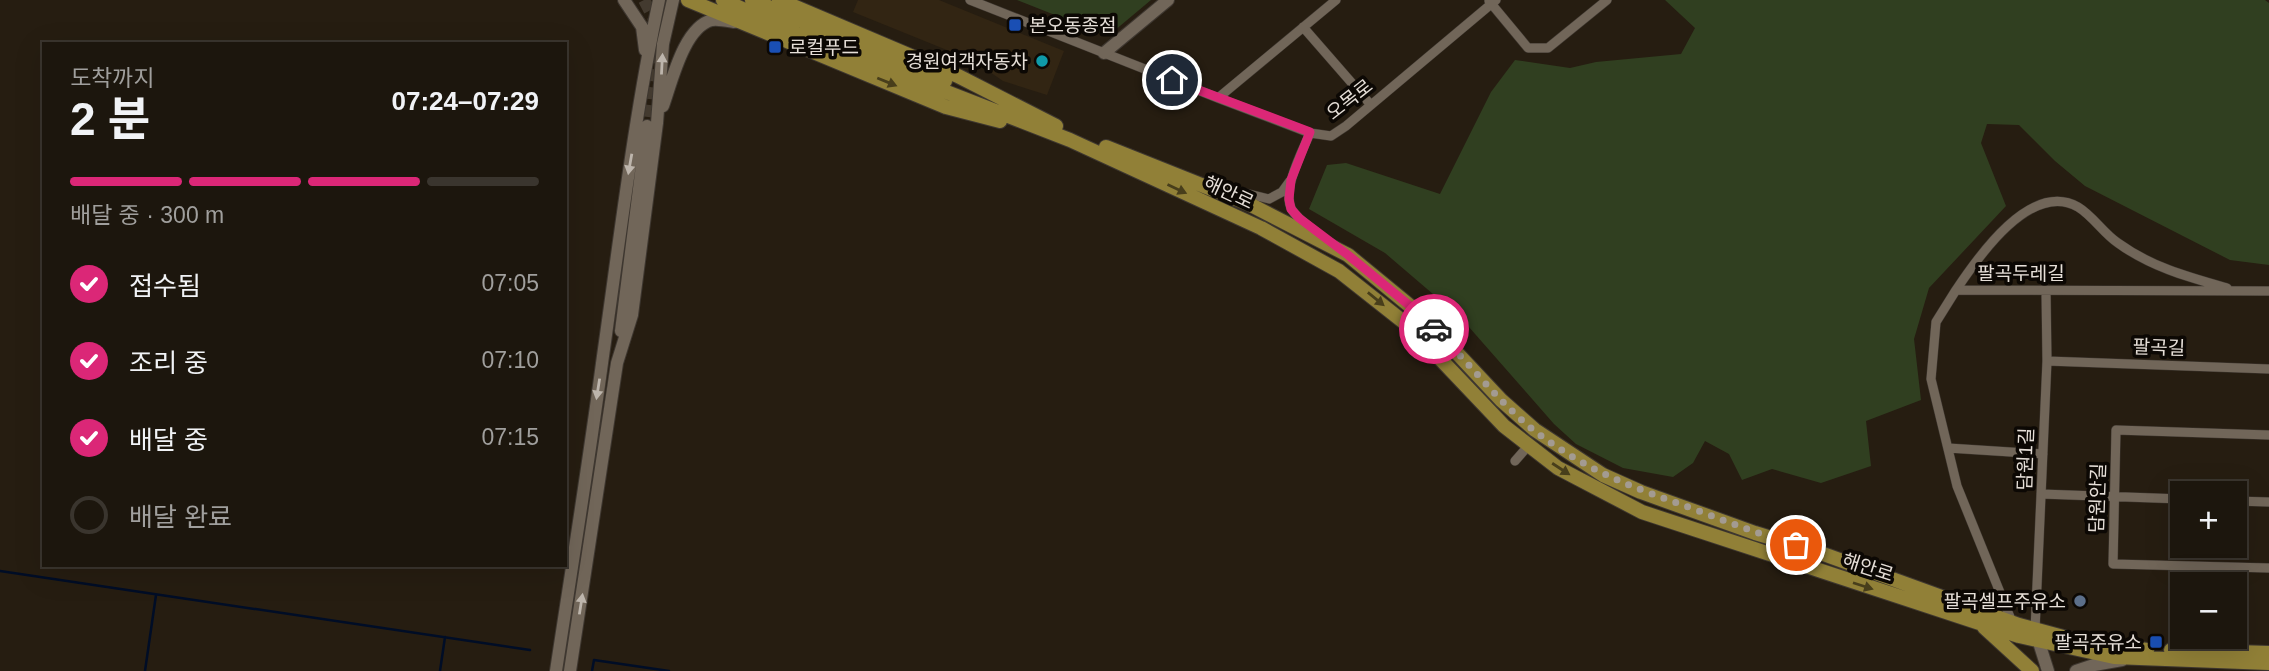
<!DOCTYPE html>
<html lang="ko">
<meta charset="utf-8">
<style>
:root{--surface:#1c160d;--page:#251f16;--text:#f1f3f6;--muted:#a09f9d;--line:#3a352e;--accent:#db2777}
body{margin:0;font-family:Helvetica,"Noto Sans KR",sans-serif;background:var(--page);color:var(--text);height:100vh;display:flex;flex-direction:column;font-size:26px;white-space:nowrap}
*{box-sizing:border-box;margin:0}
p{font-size:23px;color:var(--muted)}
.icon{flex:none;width:38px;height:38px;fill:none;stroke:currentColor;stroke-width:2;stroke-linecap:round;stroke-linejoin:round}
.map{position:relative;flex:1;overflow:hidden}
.panel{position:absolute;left:42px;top:42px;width:525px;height:525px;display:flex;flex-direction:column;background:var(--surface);border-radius:0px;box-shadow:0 7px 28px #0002,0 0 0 2px var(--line)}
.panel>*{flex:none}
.tools{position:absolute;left:2170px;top:481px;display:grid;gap:14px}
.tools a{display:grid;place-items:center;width:77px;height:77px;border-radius:0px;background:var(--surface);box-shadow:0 7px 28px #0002,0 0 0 2px var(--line);font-size:35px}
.pin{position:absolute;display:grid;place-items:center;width:60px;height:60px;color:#fff;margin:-30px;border:4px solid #fff;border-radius:50%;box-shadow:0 2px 7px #0007}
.courier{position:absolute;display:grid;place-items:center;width:70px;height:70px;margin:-35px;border:5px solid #db2777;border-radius:50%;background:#fff;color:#222;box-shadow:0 2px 9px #0007}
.summary em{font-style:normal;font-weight:700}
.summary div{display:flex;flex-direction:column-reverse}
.summary{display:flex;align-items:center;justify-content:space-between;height:119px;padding:0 28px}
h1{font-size:46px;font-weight:700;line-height:52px}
.bar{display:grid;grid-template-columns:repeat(4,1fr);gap:10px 7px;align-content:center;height:84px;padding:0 28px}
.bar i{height:9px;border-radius:5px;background:var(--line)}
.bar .on{background:var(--accent)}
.bar p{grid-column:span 4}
ol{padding:0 28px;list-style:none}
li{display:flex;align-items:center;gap:21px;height:77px}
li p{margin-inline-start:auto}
li .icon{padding:7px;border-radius:50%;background:var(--accent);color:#fff;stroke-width:4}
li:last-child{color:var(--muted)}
li i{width:38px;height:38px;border:4px solid var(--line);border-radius:50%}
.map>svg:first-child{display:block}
</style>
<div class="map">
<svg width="2269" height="671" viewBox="0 0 2269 671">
<rect width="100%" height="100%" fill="#261d11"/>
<path fill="#322513" d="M858,0H939L1064,51L1047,95L1003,81L974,61L853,12Z"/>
<path fill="#303f20" d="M1017,0H1151L1108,36Z
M1665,0H2265L2269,3V265L2230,260L2085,186L2055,161L2019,125L1987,124L1981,143L2006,206L1929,288L1914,339L1921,400L1866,421L1871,466L1821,483L1772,469L1742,480L1729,454L1705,441L1693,463L1673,477L1623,468L1576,444L1554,424L1461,318L1385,253L1309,209L1327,165L1346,163L1440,194L1491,92L1515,60L1570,68L1596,62L1681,54L1695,28Z"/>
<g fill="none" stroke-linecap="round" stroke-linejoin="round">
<path stroke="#000d26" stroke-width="2.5" d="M0,571L530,650
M145,671L156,595
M440,671L445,637
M592,671L594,660L669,671"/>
<path stroke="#433a2f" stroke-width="12" stroke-dasharray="12 6" stroke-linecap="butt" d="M644,0L654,19L656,51L647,126"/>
<g stroke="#3e3730" stroke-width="10">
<path id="street" d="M970,0L1218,98L1310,133L1331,136L1346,126L1496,0
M1489,1L1528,48H1548L1607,0
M1303,27L1371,105
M1218,98L1336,0
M1310,133C1302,152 1281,191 1292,210C1299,221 1312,228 1321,236
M1228,192H1241L1269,199L1282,192L1290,181
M1956,290C1978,257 2031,180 2078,207C2093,216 2103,233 2118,243C2151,267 2188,277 2227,288
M2047,361L2269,369
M2269,435L2116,430L2113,564L2269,568
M1948,448L2043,454
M1515,461L1529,445
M2041,494L2182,499
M2235,501L2269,502
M2012,622L1957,486L1931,379L1936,322L1956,290L2269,291
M2035,630L2047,361L2046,291"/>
</g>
<g stroke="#3e3730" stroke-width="14">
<path id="secondary" d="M624,0L642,27L645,50
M1104,53L1168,0
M663,106C672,81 684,27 712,20C718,19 728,21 734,22
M621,331L647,126
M2036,633L2048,671
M556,671C572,566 589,461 603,356C620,237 634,118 659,0
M570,671L617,363L632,315L657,123L663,44L673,0
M2076,671L2094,665L2122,660"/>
</g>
<g stroke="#3e3730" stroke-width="16">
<path id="primary" d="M688,0L946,107L1000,121
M723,0L797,34L1070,140L1261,228L1339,271L1410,327L1504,426L1558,468L1642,512L2019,636L2114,657L2269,663
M752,0L945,81
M779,0L958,76L1056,126
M1106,147L1249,204L1348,255L1410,306L1441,336L1501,400L1535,430L1603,475L1641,492L1755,533L1815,551L2019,625L2078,641L2147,650
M1984,627L2032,671
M2171,650L2269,653"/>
</g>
<use href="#street" stroke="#716659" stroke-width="9"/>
<use href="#secondary" stroke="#716659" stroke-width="12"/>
<use href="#primary" stroke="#918037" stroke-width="14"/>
</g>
<defs><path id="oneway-solid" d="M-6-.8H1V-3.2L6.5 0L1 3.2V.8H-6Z" transform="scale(1.75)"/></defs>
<g fill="#bdb5ac">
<use href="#oneway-solid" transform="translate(662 64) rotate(-87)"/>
<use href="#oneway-solid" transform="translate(630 164) rotate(100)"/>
<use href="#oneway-solid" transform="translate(598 389) rotate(99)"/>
<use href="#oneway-solid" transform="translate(581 604) rotate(-81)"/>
</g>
<g fill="#483e1b">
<use href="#oneway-solid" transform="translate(887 82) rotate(22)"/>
<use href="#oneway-solid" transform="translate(1177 189) rotate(25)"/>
<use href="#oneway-solid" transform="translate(1376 299) rotate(39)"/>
<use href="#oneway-solid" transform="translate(1561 469) rotate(33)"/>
<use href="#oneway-solid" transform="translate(1863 586) rotate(18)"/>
</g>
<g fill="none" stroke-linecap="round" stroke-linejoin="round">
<path stroke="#a39b92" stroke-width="7" stroke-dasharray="0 12.6" d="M1434,329C1469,362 1498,402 1536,432C1587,471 1634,488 1694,509C1728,522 1761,535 1796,545"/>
<path stroke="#db2777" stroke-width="9" d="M1172,80L1310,132L1291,180L1289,199L1291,209L1299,218L1348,255L1410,306L1434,329"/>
</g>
<g fill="#1a4fb4" stroke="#0c0804" stroke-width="2.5">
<rect x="1008" y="18" width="14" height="14" rx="3.5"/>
<rect x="768" y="40" width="14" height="14" rx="3.5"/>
<rect x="2149" y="635" width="14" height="14" rx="3.5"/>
</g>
<circle fill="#0f9aa8" stroke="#0c0804" stroke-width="2.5" cx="1042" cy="61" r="7"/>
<circle fill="#5c6f8a" stroke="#0c0804" stroke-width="2.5" cx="2080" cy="601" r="7"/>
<g text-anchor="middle" stroke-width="7" stroke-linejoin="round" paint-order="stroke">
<g font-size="19" fill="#e6dfd8" stroke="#0c0804" text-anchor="end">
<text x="1029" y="32" text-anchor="start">본오동종점</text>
<text x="789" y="54" text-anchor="start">로컬푸드</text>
<text x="1028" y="68">경원여객자동차</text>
<text x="2066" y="608">팔곡셀프주유소</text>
<text x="2142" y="649">팔곡주유소</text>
</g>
<g font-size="19" fill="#e6dfd8" stroke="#0c0804">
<text transform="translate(1349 99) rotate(-38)" y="7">오목로</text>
<text transform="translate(1229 192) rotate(25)" y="7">해안로</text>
<text x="2021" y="280">팔곡두레길</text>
<text transform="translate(2159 347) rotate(2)" y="7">팔곡길</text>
<text transform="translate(2025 459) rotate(-88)" y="7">담원1길</text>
<text transform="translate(2097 498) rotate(-88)" y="7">담원안길</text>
<text transform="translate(1868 567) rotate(18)" y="7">해안로</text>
</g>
</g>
</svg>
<div class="tools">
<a>+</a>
<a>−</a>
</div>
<div class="pin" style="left:1796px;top:545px;background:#ea580c"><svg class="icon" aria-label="bag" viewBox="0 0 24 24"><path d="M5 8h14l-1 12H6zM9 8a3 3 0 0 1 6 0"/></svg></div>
<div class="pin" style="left:1172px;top:80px;background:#1f2937"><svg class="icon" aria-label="home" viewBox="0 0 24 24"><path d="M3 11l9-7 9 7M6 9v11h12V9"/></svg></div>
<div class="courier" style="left:1434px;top:329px"><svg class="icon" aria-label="car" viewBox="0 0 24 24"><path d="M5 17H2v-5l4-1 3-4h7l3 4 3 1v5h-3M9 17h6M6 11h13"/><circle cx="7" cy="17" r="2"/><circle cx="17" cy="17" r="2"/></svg></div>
<section class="panel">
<div class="summary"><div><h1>2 분</h1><p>도착까지</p></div><em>07:24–07:29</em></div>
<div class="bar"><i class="on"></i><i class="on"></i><i class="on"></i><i></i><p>배달 중 · 300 m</p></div>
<ol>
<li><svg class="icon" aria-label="check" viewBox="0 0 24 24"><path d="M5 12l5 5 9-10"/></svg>접수됨<p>07:05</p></li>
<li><svg class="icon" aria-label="check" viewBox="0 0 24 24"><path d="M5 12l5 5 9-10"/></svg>조리 중<p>07:10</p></li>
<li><svg class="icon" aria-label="check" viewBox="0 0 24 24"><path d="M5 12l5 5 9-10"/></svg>배달 중<p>07:15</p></li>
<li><i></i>배달 완료</li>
</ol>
</section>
</div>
